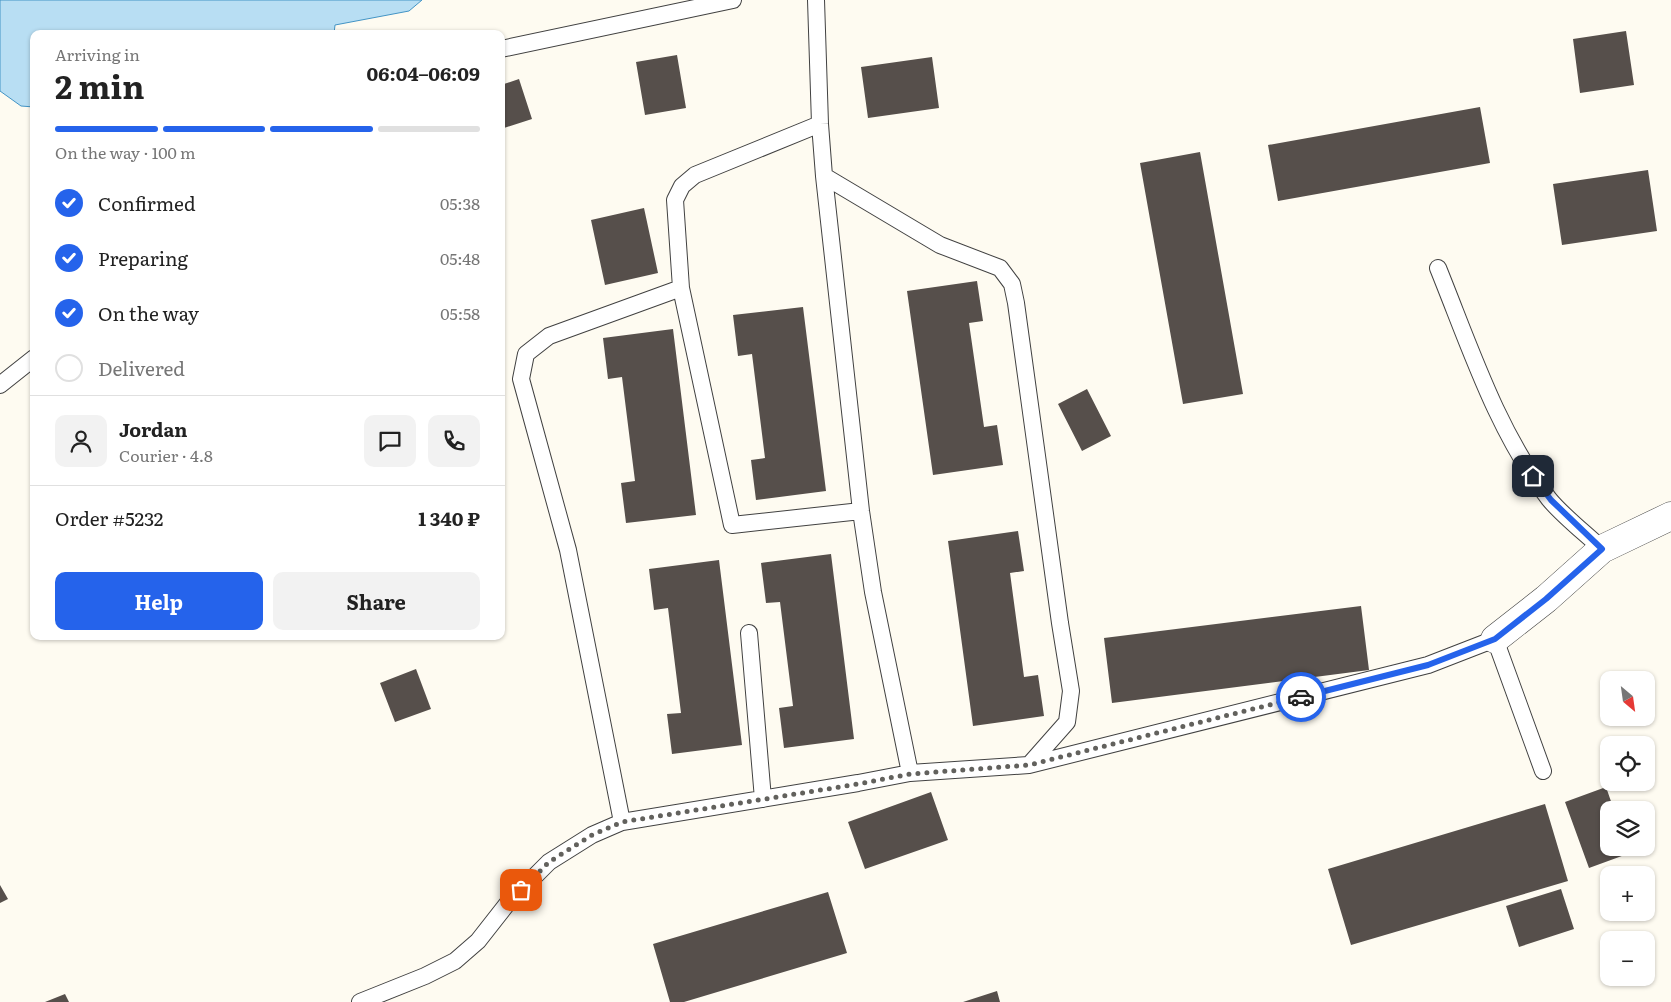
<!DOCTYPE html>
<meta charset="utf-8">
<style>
:root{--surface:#fff;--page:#f2f2f2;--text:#222;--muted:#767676;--line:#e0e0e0;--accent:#2563eb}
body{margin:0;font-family:Literata,serif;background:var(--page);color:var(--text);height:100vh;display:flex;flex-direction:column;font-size:19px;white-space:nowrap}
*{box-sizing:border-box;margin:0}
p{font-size:16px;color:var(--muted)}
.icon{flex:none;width:28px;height:28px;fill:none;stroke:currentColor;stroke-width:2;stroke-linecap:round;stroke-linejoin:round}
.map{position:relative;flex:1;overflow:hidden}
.details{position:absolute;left:30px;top:30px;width:475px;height:610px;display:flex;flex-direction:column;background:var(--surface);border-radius:10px;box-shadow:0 1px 4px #0004}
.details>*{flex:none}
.needle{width:32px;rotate:151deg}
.controls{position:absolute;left:1600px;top:671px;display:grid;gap:10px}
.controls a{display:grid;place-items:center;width:55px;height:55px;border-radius:10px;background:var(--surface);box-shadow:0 1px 4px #0004;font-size:25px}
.pin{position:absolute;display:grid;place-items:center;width:42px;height:42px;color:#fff;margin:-21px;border-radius:10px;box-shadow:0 2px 8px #0006}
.courier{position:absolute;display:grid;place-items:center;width:50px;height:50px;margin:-25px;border:4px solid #2563eb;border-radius:50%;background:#fff;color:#222;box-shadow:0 1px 6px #0007}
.head em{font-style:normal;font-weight:700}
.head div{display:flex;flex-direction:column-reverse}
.head{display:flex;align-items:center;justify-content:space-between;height:85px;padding:0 25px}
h1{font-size:32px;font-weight:700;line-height:38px}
.bar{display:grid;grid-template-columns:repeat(4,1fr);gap:8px 5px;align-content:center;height:60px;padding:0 25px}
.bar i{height:6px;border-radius:4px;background:var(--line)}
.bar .on{background:var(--accent)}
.bar p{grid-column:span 4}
.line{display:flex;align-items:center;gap:12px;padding:0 25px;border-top:1px solid var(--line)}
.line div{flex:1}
.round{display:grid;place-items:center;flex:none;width:52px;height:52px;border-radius:10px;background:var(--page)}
ol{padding:0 25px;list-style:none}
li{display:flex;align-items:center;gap:15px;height:55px}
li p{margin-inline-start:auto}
li .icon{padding:5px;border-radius:50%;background:var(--accent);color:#fff;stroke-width:4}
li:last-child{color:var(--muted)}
li i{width:28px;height:28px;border:2px solid var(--line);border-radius:50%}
.cta{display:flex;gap:10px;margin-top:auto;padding:10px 25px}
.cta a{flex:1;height:58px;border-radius:10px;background:var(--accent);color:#fff;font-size:20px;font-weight:700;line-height:58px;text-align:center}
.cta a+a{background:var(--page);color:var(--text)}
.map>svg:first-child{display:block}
</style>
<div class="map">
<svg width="1671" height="1002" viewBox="0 0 1671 1002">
<rect width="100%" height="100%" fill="#fefbf1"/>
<path fill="#b8def3" stroke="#4394c5" d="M0,0H422L409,11L335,25L334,34H34V107L21,106L0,91Z"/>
<path fill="#564f4b" d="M1626,31L1634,85L1580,93L1573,39Z
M677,55L686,108L645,115L636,62Z
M932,57L939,108L868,118L861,67Z
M519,79L532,119L501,129V85Z
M1480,107L1490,163L1278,201L1268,145Z
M1200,152L1243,394L1183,404L1140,163Z
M1648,170L1657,231L1562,245L1553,184Z
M644,208L658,273L605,285L591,220Z
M977,281L983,321L969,323L984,427L997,425L1003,465L933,475L907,291Z
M803,307L826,491L756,500L751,460L765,458L752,354L738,356L733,315Z
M673,329L696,515L626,523L621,483L635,481L622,377L608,379L603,338Z
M1087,389L1111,436L1082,451L1058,404Z
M1018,531L1024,571L1010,573L1024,677L1038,675L1044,716L973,726L948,541Z
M831,554L854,739L784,748L779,708L793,706L780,602L766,603L761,563Z
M719,560L742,745L672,754L667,714L681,713L668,608L654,610L649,569Z
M1361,606L1369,670L1112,703L1104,638Z
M416,669L431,709L395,722L380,683Z
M1606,787L1614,810H1609V848H1628L1630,853L1589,868L1565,802Z
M931,792L948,840L865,869L848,822Z
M1545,804L1568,881L1351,945L1328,869Z
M0,885L8,899L0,903Z
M1561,889L1574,929L1519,947L1506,906Z
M828,892L847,953L684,1002H670L653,944Z
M997,991L1000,1002H963Z
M65,994L69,1002H45Z"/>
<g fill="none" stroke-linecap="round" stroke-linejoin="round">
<g stroke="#414141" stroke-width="18">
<path id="lane" d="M816,0L820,124L824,176L861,511L873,592L910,773L1029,765L1067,722L1071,691L1060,623L1016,303L1012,284L1000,268L940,245L824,176
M501,49L733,0
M1438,268C1470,347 1497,431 1549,499C1563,516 1585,533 1602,549
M681,288L732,525L861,511
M0,385L34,358
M749,633L763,799
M1029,765L1428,665L1495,639L1543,771
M622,822L568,550L521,379L526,354L549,336L681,288L675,200L682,186L695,175L820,124
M360,1002L425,976L455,961L478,941L507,904L549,862L592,835L622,822L858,783L910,773"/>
</g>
<g stroke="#414141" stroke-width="29">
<path id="street" d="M1495,639L1546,599L1602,549L1671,516"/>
</g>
<use href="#lane" stroke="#fff" stroke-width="16"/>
<use href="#street" stroke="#fff" stroke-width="28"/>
</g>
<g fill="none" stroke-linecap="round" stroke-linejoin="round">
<path stroke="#62615d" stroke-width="5" stroke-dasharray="0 9" d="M521,890L549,862L592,835L622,822L858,784L910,774L1029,765L1301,697"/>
<path stroke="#2563eb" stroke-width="6" d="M1301,697L1428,665L1495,639L1546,599L1602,549L1551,500L1533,476"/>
</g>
</svg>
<div class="controls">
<a><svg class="needle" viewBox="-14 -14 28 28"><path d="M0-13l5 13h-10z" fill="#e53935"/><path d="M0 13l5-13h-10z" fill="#767676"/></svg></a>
<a><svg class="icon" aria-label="locate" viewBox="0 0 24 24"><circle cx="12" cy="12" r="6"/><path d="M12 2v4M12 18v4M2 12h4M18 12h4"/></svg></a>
<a><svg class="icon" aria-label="layers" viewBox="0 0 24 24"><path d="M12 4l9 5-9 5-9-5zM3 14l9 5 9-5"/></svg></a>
<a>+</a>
<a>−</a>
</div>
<div class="pin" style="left:521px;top:890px;background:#ea580c"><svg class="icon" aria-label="bag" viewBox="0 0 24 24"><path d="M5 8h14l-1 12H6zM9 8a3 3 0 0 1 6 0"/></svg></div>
<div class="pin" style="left:1533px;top:476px;background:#1f2937"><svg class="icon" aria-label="home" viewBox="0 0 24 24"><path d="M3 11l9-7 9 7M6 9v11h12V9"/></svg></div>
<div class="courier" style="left:1301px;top:697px"><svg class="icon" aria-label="car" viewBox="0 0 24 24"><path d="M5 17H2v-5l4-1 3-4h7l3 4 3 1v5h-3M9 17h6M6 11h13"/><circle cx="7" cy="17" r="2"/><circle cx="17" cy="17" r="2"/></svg></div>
<section class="details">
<div class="head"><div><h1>2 min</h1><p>Arriving in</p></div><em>06:04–06:09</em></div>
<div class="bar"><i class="on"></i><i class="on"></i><i class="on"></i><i></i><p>On the way · 100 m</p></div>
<ol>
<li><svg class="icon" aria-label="check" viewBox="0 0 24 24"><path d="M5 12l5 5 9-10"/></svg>Confirmed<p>05:38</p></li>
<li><svg class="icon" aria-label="check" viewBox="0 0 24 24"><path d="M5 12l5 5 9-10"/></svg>Preparing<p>05:48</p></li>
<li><svg class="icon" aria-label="check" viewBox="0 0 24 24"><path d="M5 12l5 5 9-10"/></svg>On the way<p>05:58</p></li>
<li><i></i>Delivered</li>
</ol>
<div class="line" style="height:90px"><a class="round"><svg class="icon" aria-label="person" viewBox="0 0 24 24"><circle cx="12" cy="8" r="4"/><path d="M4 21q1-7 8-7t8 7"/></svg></a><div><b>Jordan</b><p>Courier · 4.8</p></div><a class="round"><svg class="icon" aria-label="chat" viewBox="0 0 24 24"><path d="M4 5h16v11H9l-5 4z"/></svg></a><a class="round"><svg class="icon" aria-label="phone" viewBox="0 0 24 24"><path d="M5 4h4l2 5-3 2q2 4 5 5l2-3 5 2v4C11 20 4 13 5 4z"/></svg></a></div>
<div class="line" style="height:65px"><div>Order #5232</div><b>1 340 ₽</b></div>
<div class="cta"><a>Help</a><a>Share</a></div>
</section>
</div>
